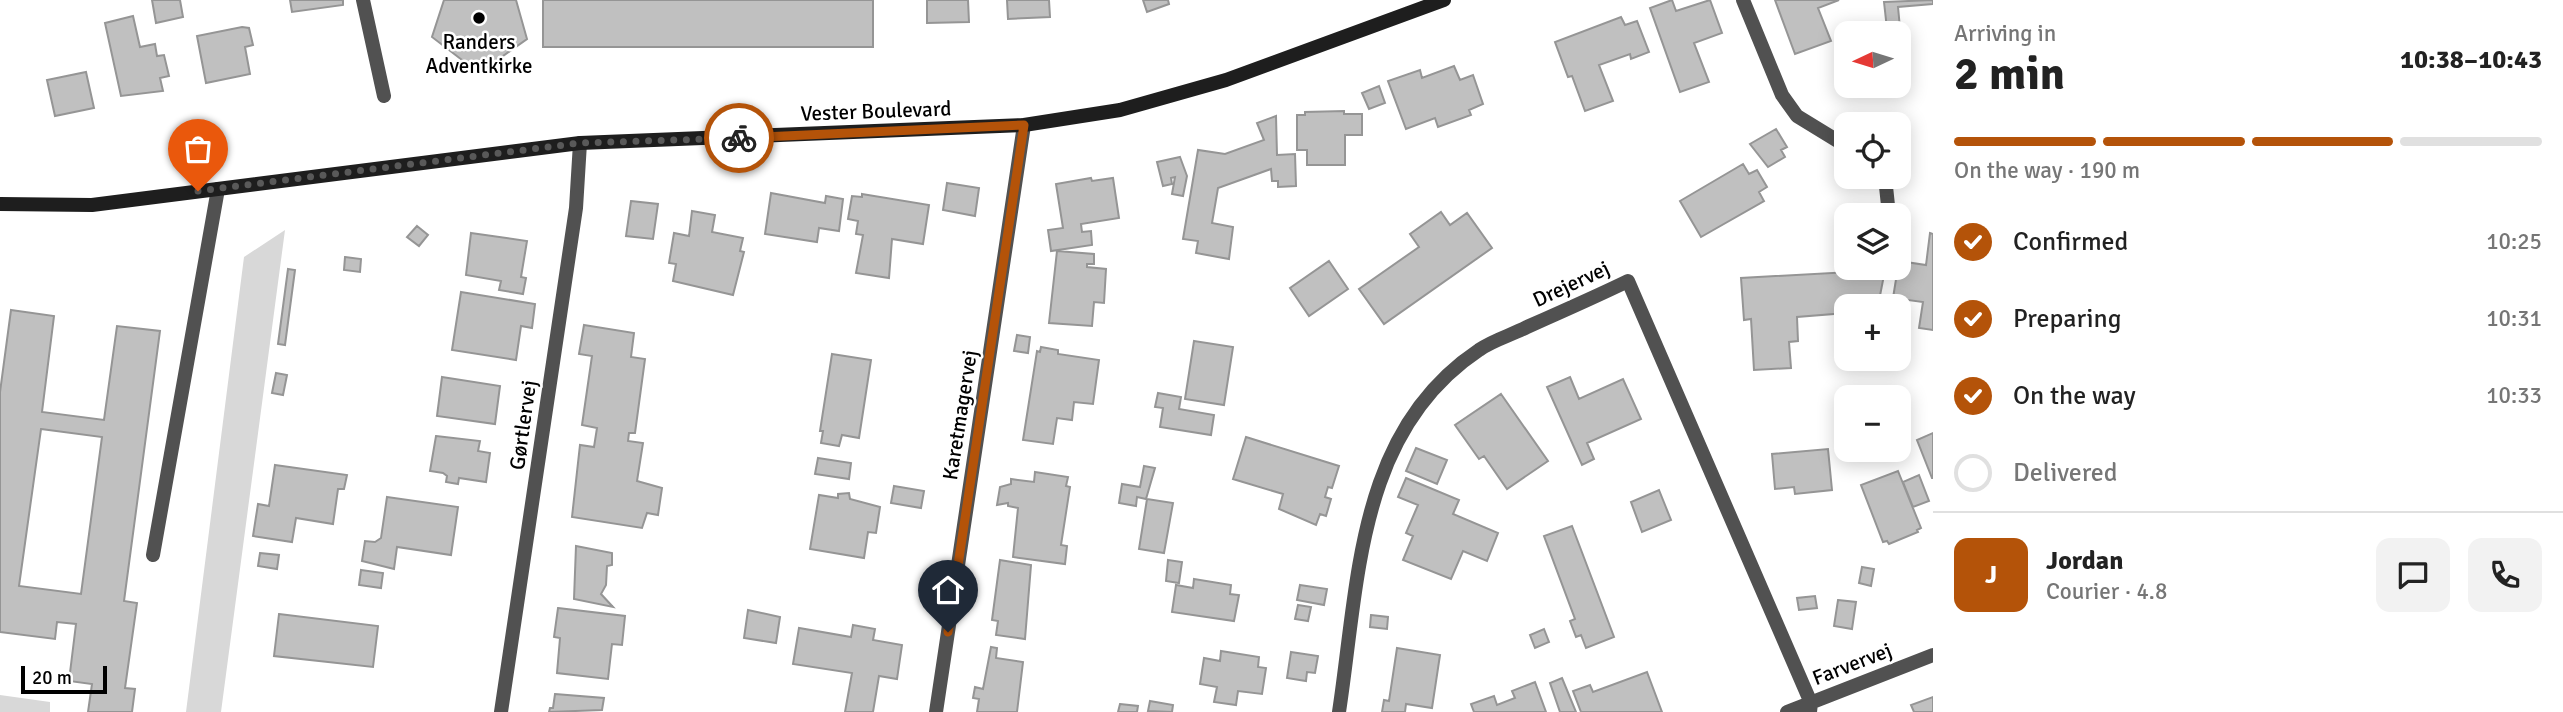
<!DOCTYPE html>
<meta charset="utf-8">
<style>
:root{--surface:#fff;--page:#f2f2f2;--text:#222;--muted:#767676;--line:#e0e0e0;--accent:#b45309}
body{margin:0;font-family:Signika,sans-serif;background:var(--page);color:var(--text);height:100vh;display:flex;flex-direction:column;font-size:26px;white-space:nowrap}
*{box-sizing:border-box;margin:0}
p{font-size:23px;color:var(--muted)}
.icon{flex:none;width:38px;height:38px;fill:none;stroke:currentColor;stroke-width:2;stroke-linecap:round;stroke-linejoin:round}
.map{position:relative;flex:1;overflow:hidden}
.sheet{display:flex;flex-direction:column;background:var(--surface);width:630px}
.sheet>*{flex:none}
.needle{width:46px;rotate:266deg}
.fabs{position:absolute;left:1834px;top:21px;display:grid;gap:14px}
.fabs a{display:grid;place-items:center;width:77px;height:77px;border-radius:14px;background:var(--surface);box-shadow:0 4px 18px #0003;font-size:35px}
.scale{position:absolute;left:21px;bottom:18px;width:86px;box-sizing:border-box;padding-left:7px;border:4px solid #000;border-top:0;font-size:19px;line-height:24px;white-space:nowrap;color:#000;-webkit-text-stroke:5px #fff;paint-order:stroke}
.pin{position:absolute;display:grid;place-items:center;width:60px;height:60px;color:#fff;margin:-72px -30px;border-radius:50% 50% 50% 0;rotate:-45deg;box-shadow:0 0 7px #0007}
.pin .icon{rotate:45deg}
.courier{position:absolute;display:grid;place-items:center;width:70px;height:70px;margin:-35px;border:5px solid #b45309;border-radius:50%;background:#fff;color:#222;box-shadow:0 2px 9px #0007}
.head em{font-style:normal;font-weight:700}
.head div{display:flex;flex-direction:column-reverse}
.head{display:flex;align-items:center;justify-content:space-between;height:119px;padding:0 21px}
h1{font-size:46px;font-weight:700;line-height:52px}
.bar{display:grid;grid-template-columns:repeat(4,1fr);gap:10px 7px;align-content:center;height:84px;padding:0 21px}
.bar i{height:9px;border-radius:5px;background:var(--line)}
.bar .on{background:var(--accent)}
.bar p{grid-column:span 4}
.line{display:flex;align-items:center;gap:18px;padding:0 21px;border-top:2px solid var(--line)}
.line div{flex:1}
.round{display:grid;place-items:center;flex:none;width:74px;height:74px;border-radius:14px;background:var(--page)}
ol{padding:0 21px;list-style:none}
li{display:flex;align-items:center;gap:21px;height:77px}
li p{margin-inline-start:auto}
li .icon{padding:7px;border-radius:50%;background:var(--accent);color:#fff;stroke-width:4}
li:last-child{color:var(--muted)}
li i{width:38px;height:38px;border:4px solid var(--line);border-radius:50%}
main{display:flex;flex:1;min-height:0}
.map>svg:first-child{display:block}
</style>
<main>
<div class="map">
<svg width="1933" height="712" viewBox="0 0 1933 712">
<rect width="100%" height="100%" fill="#fff"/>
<path fill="#d8d8d8" d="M285,230L221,712H186L244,257Z
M0,695L50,702V712H0Z"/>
<path fill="#c0c0c0" stroke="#959595" stroke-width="2" fill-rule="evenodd" d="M152,0H180L183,17L156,23Z
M290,0H343V5L292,12Z
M444,0H516L527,39L479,73L432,37Z
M543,0H873V47H543Z
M927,0H968L969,22L927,23Z
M1007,0H1049L1050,17L1008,19Z
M1143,0H1168L1169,4L1147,12Z
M1672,0L1676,11L1710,0L1722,33L1694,43L1709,82L1680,92L1650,8Z
M1775,0H1839L1818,8L1831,41L1795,54Z
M1933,0V4L1898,7L1900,28L1887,29L1884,2Z
M133,16L140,47L155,44L157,56L164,55L169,76L160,78L163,91L121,96L105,23Z
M1621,17L1625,25L1637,21L1649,52L1631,59L1630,54L1599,65L1613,101L1585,111L1572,76L1568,77L1555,42Z
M242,27L249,28L253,45L245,47L250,74L206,83L197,36Z
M1454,66L1460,80L1473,75L1483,104L1469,110L1471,115L1438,127L1435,118L1406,129L1388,81L1420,70L1422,78Z
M86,72L94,108L55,116L47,80Z
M1379,86L1385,103L1369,109L1362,93Z
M1344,111V114H1362V135H1345V165H1307V150H1297V115H1305V112Z
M1276,116L1277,155L1295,154L1296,186L1278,187V181H1272L1271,169L1218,188L1212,223L1233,227L1229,259L1196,253L1198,241L1183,239L1198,150L1225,154L1264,140L1257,123Z
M1776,129L1787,147L1781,150L1785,157L1768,167L1750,144Z
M1180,157L1187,176L1183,196L1172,194L1175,177L1171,178L1172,184L1163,186L1157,162Z
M1743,164L1749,174L1757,170L1767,187L1759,192L1764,201L1701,237L1680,201Z
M1091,178L1092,181L1113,178L1119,218L1081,224L1082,232L1091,231L1092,245L1051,251L1048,230L1063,228L1056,184Z
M947,183L979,188L975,216L943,210Z
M771,193L825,203L826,196L843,199L839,231L819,228L817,242L765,234Z
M862,194L929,205L923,244L892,239L889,278L856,273L863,235L856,234L858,221L848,219L852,196L862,197Z
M631,201L658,204L653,239L626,236Z
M692,211L715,215L712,232L743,238L740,251L744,252L733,295L673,281L676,264L669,263L674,233L689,236Z
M1441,212L1450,225L1467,213L1492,248L1384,324L1359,289L1419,247L1410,234Z
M417,226L428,235L419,246L407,237Z
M471,233L527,241L521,277L526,278L523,294L499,290L501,281L466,275Z
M1930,233L1933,234V330L1919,328L1923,302L1893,298L1899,261L1926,265Z
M1057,251L1094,254V264H1087V267L1106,269L1104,303L1094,302L1092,326L1049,323Z
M345,257L361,259L360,272L344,270Z
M1329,261L1348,289L1309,316L1290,288Z
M288,269L295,270L285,345L278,344Z
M1850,272V277L1884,275L1878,306H1846V313L1797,317L1798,341L1789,342L1791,368L1754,370L1751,319L1744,320L1741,278Z
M461,292L535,304L532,328L521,326L516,360L452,350Z
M11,310L54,316L42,412L104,420L117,326L160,331L124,601L137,603L125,688L135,689L132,712H88L92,684L69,681L76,624L57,622L55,639L0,632V392ZM41,429L102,437L81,594L19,586Z
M584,325L634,333L631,357L645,359L635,433H629L628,441L643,443L637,481L662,488L658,515L647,513L642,528L572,517L580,445L594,447L597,428L582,425L592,356L579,354Z
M1017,335L1030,337L1028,353L1014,351Z
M1194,341L1233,347L1224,405L1185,399Z
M1041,347L1058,350V354L1099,360L1093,404L1074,402L1072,420L1057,418L1053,444L1023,440L1037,351L1040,352Z
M832,354L871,360L859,438L842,435L839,446L821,443L823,431H820Z
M276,373L287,375L283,395L272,393Z
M442,377L500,386L495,424L437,416Z
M1570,377L1579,399L1623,379L1641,419L1587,443L1594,459L1582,465L1547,387Z
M1158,393L1181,397L1179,409L1214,415L1211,435L1160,427L1163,408L1155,407Z
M1501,394L1548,461L1507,489L1484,456L1479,459L1455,425Z
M1933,433V478H1932L1917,440Z
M436,436L480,441L478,451L490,453L486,482L459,478L458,484L446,482L447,476L443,473L430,471Z
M1246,437L1339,466L1332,488L1328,487L1325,497L1331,499L1326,516L1320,514L1316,525L1279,509L1283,494L1233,479Z
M1416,448L1447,460L1437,484L1406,471Z
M1828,449L1832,490L1795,494L1794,487L1775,489L1772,454Z
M818,458L851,463L849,479L815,474Z
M275,465L347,475L344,489H338L333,524L296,518L292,542L253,536L258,504L269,506Z
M1144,466L1155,468L1146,499L1137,497L1136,506L1119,503L1122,484L1140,487Z
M1898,471L1921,528L1917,530L1918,532L1889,544L1887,541L1883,542L1861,485Z
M1035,472L1068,477L1066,486L1070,487L1061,545L1067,546L1065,564L1013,557L1018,508L1008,506V503L997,505L1000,487L1011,484V479L1034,482Z
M1919,475L1929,501L1913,507L1903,482Z
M1406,478L1459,500L1453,514L1498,533L1487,561L1463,551L1451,579L1403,560L1413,536L1406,533L1418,505L1398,497Z
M894,486L924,491L921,508L891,503Z
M1659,490L1671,520L1642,532L1631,502Z
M849,493L850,499L880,507L876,533L868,532L864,558L810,549L819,495L838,498V494Z
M387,497L458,507L451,555L397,547L394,569L362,561L365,541L375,542L381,538Z
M1147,499L1173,503L1164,553L1139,549Z
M1572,526L1614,637L1586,648L1581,635L1576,637L1570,621L1575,619L1544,536Z
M576,546L612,553V565L607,566L606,585L601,594L613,607L574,599Z
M260,553L279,555L277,569L258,566Z
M1000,560L1031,565L1025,639L996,635L998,621L992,620Z
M1168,560L1182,562L1179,583L1166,581Z
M1862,567L1874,569L1871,586L1859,583Z
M361,570L383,573L381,588L359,585Z
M1194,579L1231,585L1230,594L1239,595L1234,621L1172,612L1176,585L1193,588Z
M1300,585L1327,589L1324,605L1297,600Z
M1815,596L1817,608L1799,610L1797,598Z
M1838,600L1856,602L1852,629L1834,626Z
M1298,605L1311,607L1308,621L1295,619Z
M558,608L625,616L622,645L612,644L608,679L557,673L560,638L554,637Z
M748,610L780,617L776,643L744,638Z
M279,614L378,626L373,667L274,656Z
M1371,615L1388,617L1387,629L1370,627Z
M853,625L875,629L873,640L902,645L897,679L879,676L873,712H845L852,673L793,664L799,628L851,637Z
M1544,629L1549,642L1535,648L1530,635Z
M991,647L997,648L996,658L1023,662L1017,712H977L979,699L973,698L975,687L983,689Z
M1397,648L1440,655L1432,708L1406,704L1405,712H1382L1384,700L1389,701Z
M1221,651L1259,657L1258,667L1266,668L1262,694L1238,691L1236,705L1214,702L1217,687L1200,684L1204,658L1220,661Z
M1291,652L1318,656L1315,673L1307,672L1306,681L1287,678Z
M1647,672L1662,712H1581L1573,691L1590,685L1593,692Z
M1562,678L1576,712H1560L1550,683Z
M1535,682L1546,712H1474L1471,704L1494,696L1497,705L1515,698L1512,691Z
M555,694L604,698L602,710L549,712L550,708H553Z
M1933,697V712H1914L1911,705Z
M1150,701L1173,705L1172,712L1148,711Z
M1120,704L1138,706L1137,712H1118Z"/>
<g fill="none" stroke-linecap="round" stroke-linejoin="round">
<path stroke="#515151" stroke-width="14" d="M153,555L218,189"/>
<path stroke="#515151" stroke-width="14" d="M363,0L384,96
M1743,0L1782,95L1797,116L1846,146
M1885,177L1889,215
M501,712L576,208L580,143
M936,712L1024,125
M1339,712C1359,581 1357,431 1479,350C1493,340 1512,335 1527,327C1561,312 1595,297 1628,281L1811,703L1810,712
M1787,712L1933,655"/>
<path stroke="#1e1e1e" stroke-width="14" d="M0,204L92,205L580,143L1024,125L1120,110L1226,80L1444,0"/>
</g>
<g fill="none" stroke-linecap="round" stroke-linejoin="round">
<path stroke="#595959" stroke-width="7" stroke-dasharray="0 12.6" d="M198,191L580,143L739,138"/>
<path stroke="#b45309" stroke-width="9" d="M739,138L1024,125L948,632"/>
</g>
<circle fill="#000" stroke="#fff" stroke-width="2.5" cx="479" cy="18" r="7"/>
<g text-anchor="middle" stroke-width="5" stroke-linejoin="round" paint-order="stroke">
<g font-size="21" fill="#000" stroke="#fff">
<text x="479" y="49">Randers<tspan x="479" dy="24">Adventkirke</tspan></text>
</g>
<g font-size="21" fill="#000" stroke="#fff">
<text transform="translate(876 111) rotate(-2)" y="7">Vester Boulevard</text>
<text transform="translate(1571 284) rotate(-25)" y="7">Drejervej</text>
<text transform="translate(960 415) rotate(-81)" y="7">Karetmagervej</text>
<text transform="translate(523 425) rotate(-82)" y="7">Gørtlervej</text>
<text transform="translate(1852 664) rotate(-21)" y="7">Farvervej</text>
</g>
</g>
</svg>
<div class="fabs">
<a><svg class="needle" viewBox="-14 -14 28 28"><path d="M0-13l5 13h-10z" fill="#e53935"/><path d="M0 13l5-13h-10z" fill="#767676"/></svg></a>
<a><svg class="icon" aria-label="locate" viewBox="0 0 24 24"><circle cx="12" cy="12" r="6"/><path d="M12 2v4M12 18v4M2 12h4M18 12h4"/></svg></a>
<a><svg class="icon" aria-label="layers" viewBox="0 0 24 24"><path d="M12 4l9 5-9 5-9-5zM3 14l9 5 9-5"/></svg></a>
<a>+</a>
<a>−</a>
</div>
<div class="scale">20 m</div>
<div class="pin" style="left:198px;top:191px;background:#ea580c"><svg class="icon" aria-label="bag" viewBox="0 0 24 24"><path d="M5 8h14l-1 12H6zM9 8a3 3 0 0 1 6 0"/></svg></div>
<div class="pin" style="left:948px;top:632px;background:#1f2937"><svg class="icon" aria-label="home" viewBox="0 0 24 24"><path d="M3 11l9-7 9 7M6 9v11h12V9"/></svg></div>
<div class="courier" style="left:739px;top:138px"><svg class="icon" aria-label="bike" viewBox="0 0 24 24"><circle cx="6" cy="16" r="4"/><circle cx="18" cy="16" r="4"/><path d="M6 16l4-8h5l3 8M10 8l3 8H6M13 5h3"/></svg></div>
</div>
<section class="sheet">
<div class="head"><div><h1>2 min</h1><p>Arriving in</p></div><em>10:38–10:43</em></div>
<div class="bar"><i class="on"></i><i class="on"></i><i class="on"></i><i></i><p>On the way · 190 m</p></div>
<ol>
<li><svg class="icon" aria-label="check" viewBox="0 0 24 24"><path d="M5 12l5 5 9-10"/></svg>Confirmed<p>10:25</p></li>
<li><svg class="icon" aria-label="check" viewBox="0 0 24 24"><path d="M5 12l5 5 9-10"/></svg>Preparing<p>10:31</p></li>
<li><svg class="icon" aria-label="check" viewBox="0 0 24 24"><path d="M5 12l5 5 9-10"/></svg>On the way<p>10:33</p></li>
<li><i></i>Delivered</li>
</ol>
<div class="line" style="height:126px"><b class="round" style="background:var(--accent);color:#fff">J</b><div><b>Jordan</b><p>Courier · 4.8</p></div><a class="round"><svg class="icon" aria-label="chat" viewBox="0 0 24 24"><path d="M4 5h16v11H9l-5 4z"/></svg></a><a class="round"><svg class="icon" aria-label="phone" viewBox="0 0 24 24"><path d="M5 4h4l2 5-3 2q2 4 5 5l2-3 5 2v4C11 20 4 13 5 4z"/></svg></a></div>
</section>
</main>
